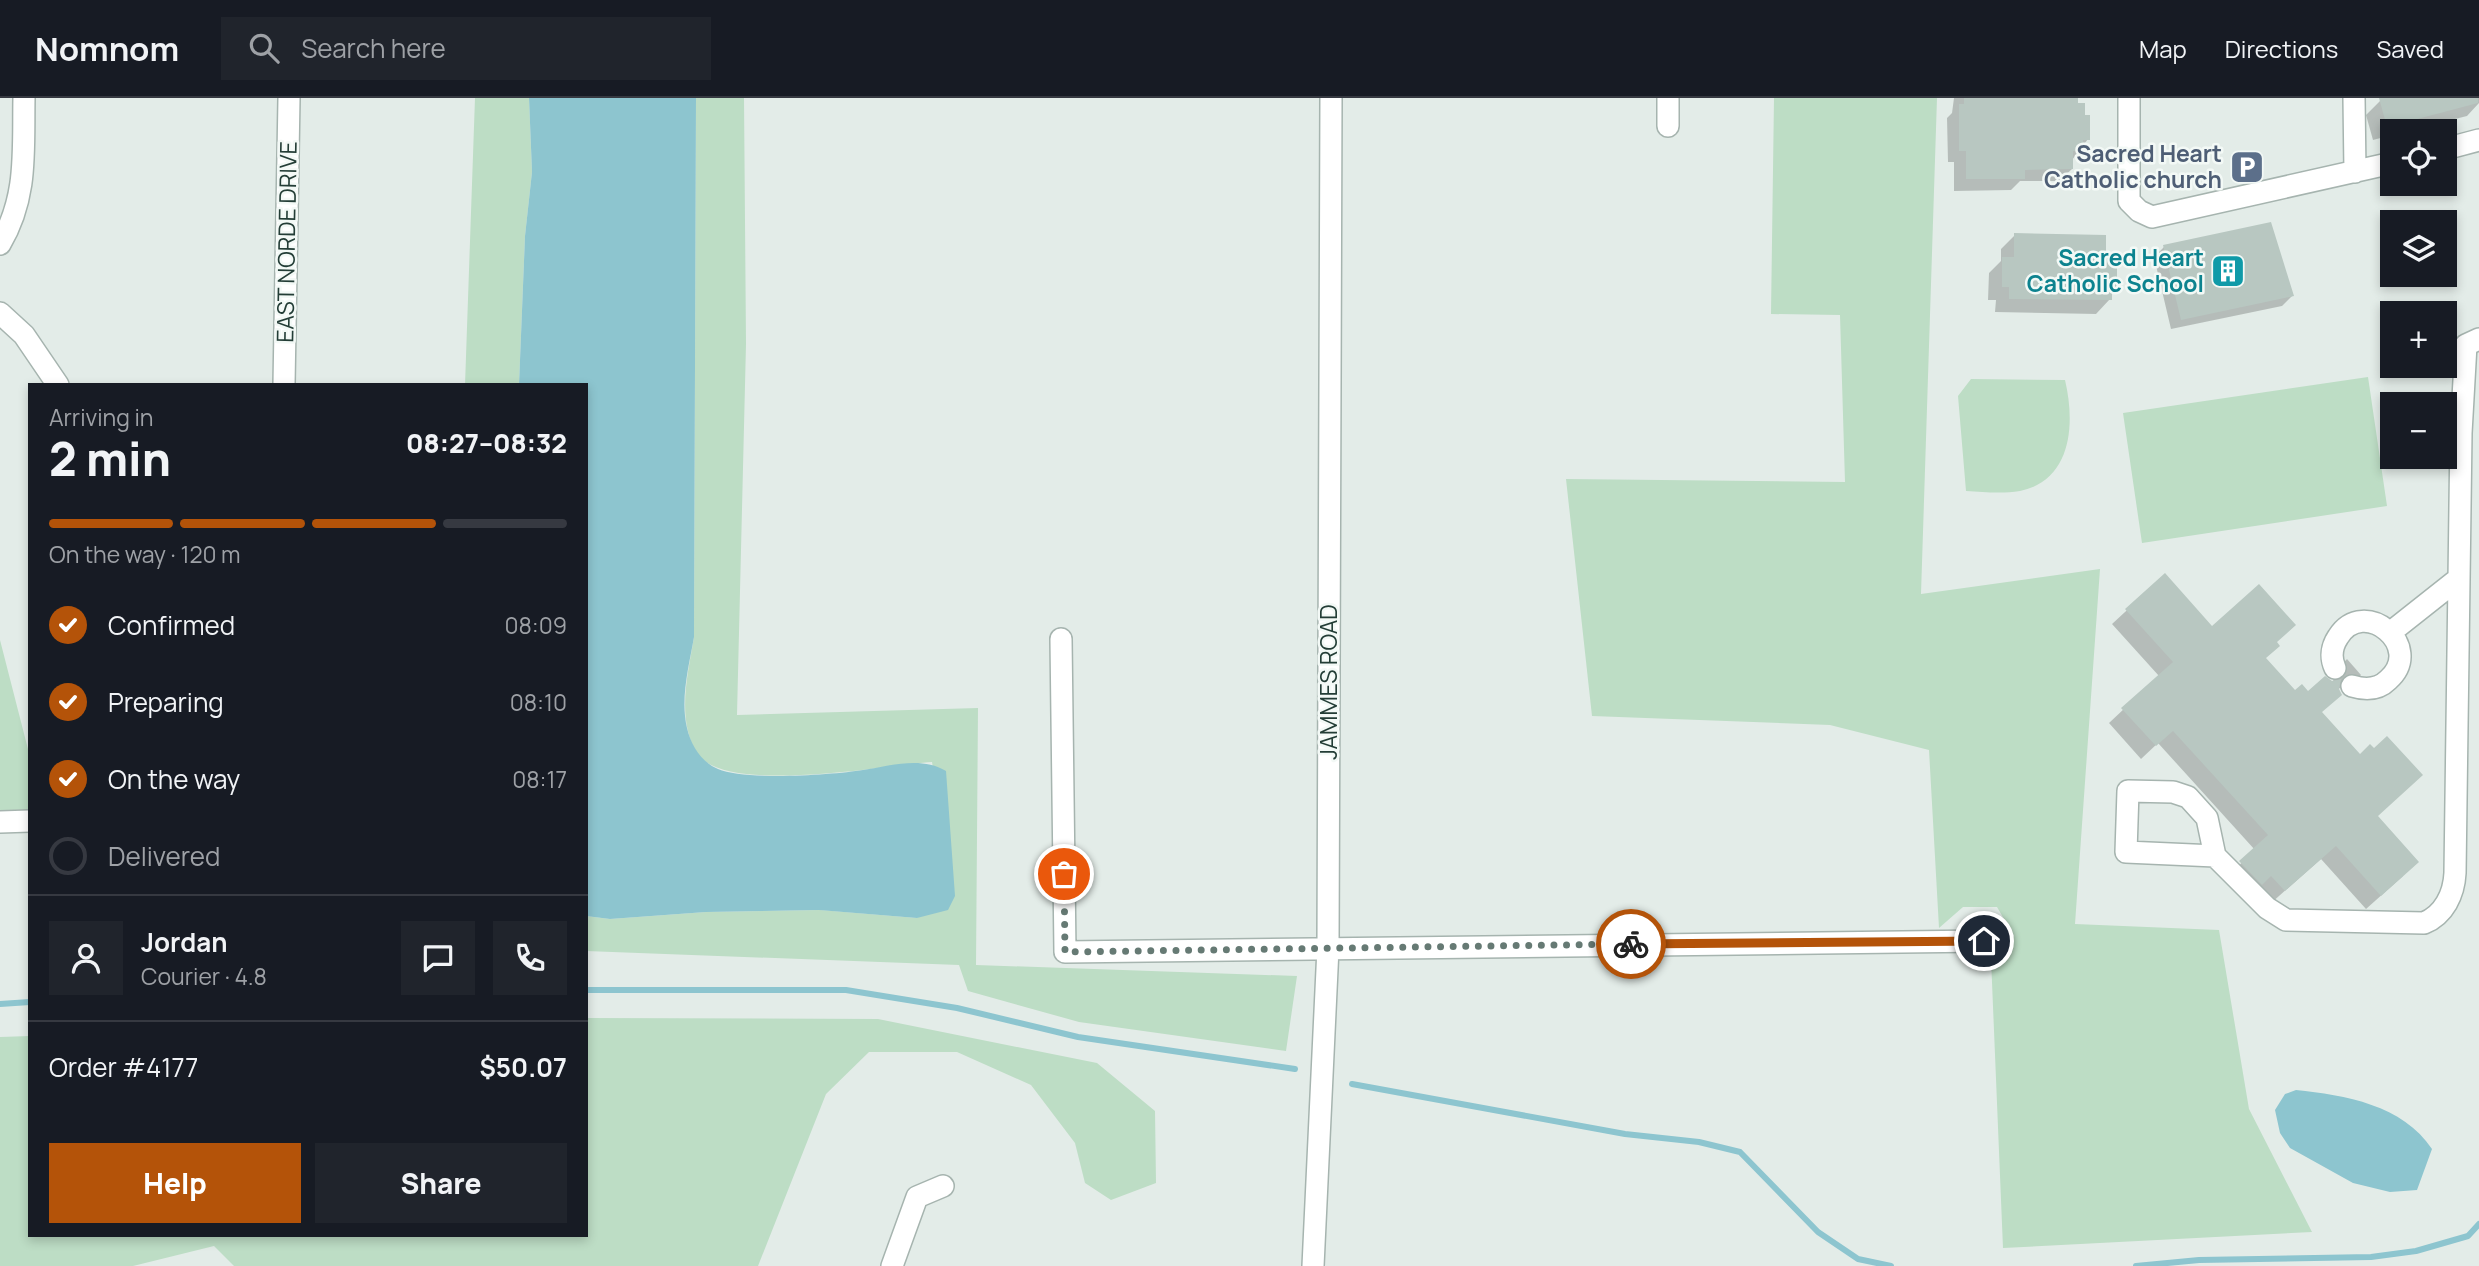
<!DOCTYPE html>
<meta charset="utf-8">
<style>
:root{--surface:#171b24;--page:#20242c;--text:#f1f3f6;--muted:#9ea1a6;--line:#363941;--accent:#b45309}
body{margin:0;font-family:Manrope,sans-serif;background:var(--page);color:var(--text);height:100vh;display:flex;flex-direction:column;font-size:26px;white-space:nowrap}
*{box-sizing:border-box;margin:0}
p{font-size:23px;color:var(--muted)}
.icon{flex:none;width:38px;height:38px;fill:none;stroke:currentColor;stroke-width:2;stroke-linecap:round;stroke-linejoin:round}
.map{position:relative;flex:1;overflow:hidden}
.side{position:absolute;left:28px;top:285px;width:560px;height:854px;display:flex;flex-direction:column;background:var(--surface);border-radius:0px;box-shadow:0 4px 10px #0003}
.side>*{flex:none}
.tools{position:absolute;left:2380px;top:21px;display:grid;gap:14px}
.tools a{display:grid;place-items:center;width:77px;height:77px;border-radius:0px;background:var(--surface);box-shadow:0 4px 10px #0003;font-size:35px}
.pin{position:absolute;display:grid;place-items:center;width:60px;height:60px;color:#fff;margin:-30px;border:4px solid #fff;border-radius:50%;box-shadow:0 2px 7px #0007}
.courier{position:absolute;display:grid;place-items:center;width:70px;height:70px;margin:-35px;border:5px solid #b45309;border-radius:50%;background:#fff;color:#222;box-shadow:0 2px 9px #0007}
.overview em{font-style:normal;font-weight:800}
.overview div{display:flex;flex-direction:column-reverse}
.overview{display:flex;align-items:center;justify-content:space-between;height:119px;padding:0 21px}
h1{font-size:46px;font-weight:800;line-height:52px}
.bar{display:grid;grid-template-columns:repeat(4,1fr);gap:10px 7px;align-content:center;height:84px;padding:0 21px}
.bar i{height:9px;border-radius:5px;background:var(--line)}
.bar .current{background:var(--accent)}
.bar p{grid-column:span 4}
.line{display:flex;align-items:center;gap:18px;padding:0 21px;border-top:2px solid var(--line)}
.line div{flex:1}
.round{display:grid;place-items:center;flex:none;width:74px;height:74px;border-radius:0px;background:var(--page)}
ol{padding:0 21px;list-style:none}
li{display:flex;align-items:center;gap:21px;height:77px}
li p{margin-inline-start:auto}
li .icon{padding:7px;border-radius:50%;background:var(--accent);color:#fff;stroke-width:4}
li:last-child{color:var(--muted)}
li i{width:38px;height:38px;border:4px solid var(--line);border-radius:50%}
.cta{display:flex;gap:14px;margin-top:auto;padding:14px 21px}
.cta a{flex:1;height:80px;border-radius:0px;background:var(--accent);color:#fff;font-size:28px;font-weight:800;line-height:80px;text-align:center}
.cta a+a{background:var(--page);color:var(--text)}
header{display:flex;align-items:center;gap:42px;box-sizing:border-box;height:98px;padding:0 35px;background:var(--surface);border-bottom:2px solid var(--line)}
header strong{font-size:33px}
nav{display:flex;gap:38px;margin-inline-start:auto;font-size:24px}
.search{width:490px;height:63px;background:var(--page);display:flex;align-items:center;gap:18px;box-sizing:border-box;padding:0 24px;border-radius:0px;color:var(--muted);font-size:26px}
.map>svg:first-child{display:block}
</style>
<header>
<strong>Nomnom</strong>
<div class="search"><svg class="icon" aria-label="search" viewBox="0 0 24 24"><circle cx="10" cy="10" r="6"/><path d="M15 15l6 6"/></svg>Search here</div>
<nav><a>Map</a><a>Directions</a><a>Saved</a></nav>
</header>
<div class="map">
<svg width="2479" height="1168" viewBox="0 0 2479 1168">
<rect width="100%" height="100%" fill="#e3ece8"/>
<path fill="#bdddc5" d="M475,0H529L532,74L525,138L519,287H465Z
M696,0H744L746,246L737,617L978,610L976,867L1297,878L1286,953L1079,924L968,893L959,867L586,853V818L610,821L706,814L820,812L917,820L954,798L932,664C886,667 724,698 697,655C676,621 688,576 694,539Z
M1774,0H1937L1921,496L2100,471L2075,826L2219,832L2249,1011L2312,1134L2003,1150L1991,860L2014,838L1997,809H1963L1939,830L1929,652L1830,627L1592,618L1566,381L1845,384L1840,217L1771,216Z
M2368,279L2387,408L2142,445L2123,315Z
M1971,281L2065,282C2075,324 2073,382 2020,393C2002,396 1984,394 1966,393L1958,298Z
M0,542L30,659V712L0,713Z
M586,920L878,921L1097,965L1155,1013L1156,1085L1111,1102L1085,1085L1075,1045L1031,987L957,954H869L826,996L758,1168H234L214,1148L133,1168H0V939L30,938V1138H586Z"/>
<path fill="#8dc5cf" d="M529,0H696L694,539C689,568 680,601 687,630C691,647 701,664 718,671C745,683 832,677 863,672C890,668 921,658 946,673L955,798L948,812L917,820L819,812L706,814L610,821L586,818V287H519L525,138L532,74Z
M2296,992C2345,997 2403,1007 2432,1051L2417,1092L2390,1094L2353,1085L2290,1050L2280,1035L2275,1012L2285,996Z"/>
<path fill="#0003" d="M1954,0H2076L2088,41L2072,62V71L2059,83H2020L2011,92L1954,93V64H1948L1947,20L1952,15Z
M2391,0H2479V5L2467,18L2407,33H2392V37L2373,42L2366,17L2380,3Z
M2015,137L2104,162L2115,188L2110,193V201L2096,216L1995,214L1996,202H1988L1989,175L2001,163V151Z
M2164,149L2292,198L2282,208L2171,231L2154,159Z
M2164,478L2212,530L2275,545L2264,560L2295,594L2308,596L2333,585L2334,575L2347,561L2361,577L2348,591L2337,590L2321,615L2376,719L2403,778L2366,811L2321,761L2270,806L2227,779L2255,752L2158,645L2141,661L2109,625L2159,578L2112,526Z"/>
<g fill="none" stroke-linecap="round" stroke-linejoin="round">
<path stroke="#8dc5cf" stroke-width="6" d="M586,892H846L957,910L1078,939L1295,971
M0,906L30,904
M1352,986L1625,1036L1699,1044L1740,1054L1818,1134L1858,1161L1891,1168
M2136,1168L2199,1162L2371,1159L2416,1153L2468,1138L2479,1126"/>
</g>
<path fill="#b8c7c1" d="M1964,0H2078V5H2085V17H2090V42H2083V53H2073V71L2025,72V81H1966V53H1959V6H1964Z
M2379,0H2478V5L2387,29Z
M2271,124L2294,198L2181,222L2163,147Z
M2014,135L2106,137V160H2117V189H2112V202L2009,201V189H2002V159H2014Z
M2165,475L2212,528L2259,486L2296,527L2277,544L2280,548L2266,560L2295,592L2302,586L2308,593L2325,578L2332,583L2341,581L2339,591L2342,597L2322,614L2360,656L2370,646L2374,650L2387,638L2423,677L2378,718L2419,764L2381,798L2336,748L2285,793L2271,778L2262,787L2239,763L2268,737L2173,633L2156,648L2121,610L2173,564L2125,511Z"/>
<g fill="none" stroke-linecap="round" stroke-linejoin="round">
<g stroke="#a6b4af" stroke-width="24">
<path id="minor" d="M1668,0V28
M2129,0V103L2139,113L2152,119L2392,65
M2354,0L2355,74
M2445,51L2479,42
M0,146C28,99 23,53 24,0
M0,215L24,237L58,287
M284,287L289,0
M2391,534L2458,481
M1061,541L1065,854L1984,843
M2335,570C2330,559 2332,548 2338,539C2364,497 2426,549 2388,582C2378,592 2365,592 2352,588
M0,724L30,723
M2215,758L2126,754L2128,693L2173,694L2188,699L2207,720L2215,758L2267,810L2286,822L2424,825C2444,817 2454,796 2455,775L2461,335L2466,247L2479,241
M892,1168L917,1099L943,1088
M1313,1168L1328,850L1331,0"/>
</g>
<use href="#minor" stroke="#fff" stroke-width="21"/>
</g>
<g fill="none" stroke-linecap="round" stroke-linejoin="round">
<path stroke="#667a74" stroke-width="7" stroke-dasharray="0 12.6" d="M1064,776L1065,854L1631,846"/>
<path stroke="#b45309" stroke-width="9" d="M1631,846L1984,843"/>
</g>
<defs>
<g id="parking-square" transform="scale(1.75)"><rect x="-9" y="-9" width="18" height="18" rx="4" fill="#5c6f8a" stroke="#f3f9f6"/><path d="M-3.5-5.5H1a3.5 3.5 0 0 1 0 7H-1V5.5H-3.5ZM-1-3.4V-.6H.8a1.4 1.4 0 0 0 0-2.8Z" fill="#fff"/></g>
<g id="building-square" transform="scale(1.75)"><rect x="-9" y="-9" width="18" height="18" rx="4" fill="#0f9aa8" stroke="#f3f9f6"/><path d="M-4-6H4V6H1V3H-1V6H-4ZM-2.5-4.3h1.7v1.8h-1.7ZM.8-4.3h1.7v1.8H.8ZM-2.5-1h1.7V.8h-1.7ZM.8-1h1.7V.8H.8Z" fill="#fff"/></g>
</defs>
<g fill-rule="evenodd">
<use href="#parking-square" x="2247" y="69"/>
<use href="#building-square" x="2228" y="173"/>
</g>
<g text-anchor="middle" stroke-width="5" stroke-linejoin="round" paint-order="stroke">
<g font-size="23" font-weight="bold" fill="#4e5e75" stroke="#f3f9f6" text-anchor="end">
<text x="2222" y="64">Sacred Heart<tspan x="2222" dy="26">Catholic church</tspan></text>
</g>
<g font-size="23" fill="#233d36" stroke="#f3f9f6">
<text transform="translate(287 144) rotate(-89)" y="8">EAST NORDE DRIVE</text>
<text transform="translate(1329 584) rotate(-90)" y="8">JAMMES ROAD</text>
</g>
<g font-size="23" font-weight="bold" fill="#0d838f" stroke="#f3f9f6" text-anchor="end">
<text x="2204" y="168">Sacred Heart<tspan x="2204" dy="26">Catholic School</tspan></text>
</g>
</g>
</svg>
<div class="tools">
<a><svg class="icon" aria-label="locate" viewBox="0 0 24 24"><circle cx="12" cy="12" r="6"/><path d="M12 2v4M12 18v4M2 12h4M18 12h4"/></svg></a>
<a><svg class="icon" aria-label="layers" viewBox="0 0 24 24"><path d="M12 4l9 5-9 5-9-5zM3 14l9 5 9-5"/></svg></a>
<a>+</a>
<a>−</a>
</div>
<div class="pin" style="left:1064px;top:776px;background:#ea580c"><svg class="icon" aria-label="bag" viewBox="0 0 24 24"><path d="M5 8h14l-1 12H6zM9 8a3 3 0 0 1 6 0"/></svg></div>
<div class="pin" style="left:1984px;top:843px;background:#1f2937"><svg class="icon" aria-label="home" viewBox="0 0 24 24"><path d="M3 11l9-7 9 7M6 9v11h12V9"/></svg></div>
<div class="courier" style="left:1631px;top:846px"><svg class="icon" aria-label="bike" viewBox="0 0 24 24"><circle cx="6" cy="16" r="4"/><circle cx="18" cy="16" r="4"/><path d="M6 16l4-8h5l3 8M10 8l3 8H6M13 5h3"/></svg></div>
<section class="side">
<div class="overview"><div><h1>2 min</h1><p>Arriving in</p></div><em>08:27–08:32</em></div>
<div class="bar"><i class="current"></i><i class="current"></i><i class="current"></i><i></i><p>On the way · 120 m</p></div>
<ol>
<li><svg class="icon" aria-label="check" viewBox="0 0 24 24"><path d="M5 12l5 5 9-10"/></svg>Confirmed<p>08:09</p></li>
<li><svg class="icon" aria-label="check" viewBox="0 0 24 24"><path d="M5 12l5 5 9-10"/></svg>Preparing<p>08:10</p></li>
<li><svg class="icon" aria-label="check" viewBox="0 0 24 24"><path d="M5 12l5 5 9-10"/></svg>On the way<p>08:17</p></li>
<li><i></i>Delivered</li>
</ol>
<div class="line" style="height:126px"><a class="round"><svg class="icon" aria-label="person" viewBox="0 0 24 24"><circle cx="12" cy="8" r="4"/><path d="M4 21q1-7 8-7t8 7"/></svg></a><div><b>Jordan</b><p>Courier · 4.8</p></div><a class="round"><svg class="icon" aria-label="chat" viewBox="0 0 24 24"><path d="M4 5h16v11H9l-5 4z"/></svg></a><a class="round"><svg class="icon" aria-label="phone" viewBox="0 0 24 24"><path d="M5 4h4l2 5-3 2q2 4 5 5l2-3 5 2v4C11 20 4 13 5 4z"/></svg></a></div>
<div class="line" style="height:91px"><div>Order #4177</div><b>$50.07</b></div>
<div class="cta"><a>Help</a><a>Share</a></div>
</section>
</div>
